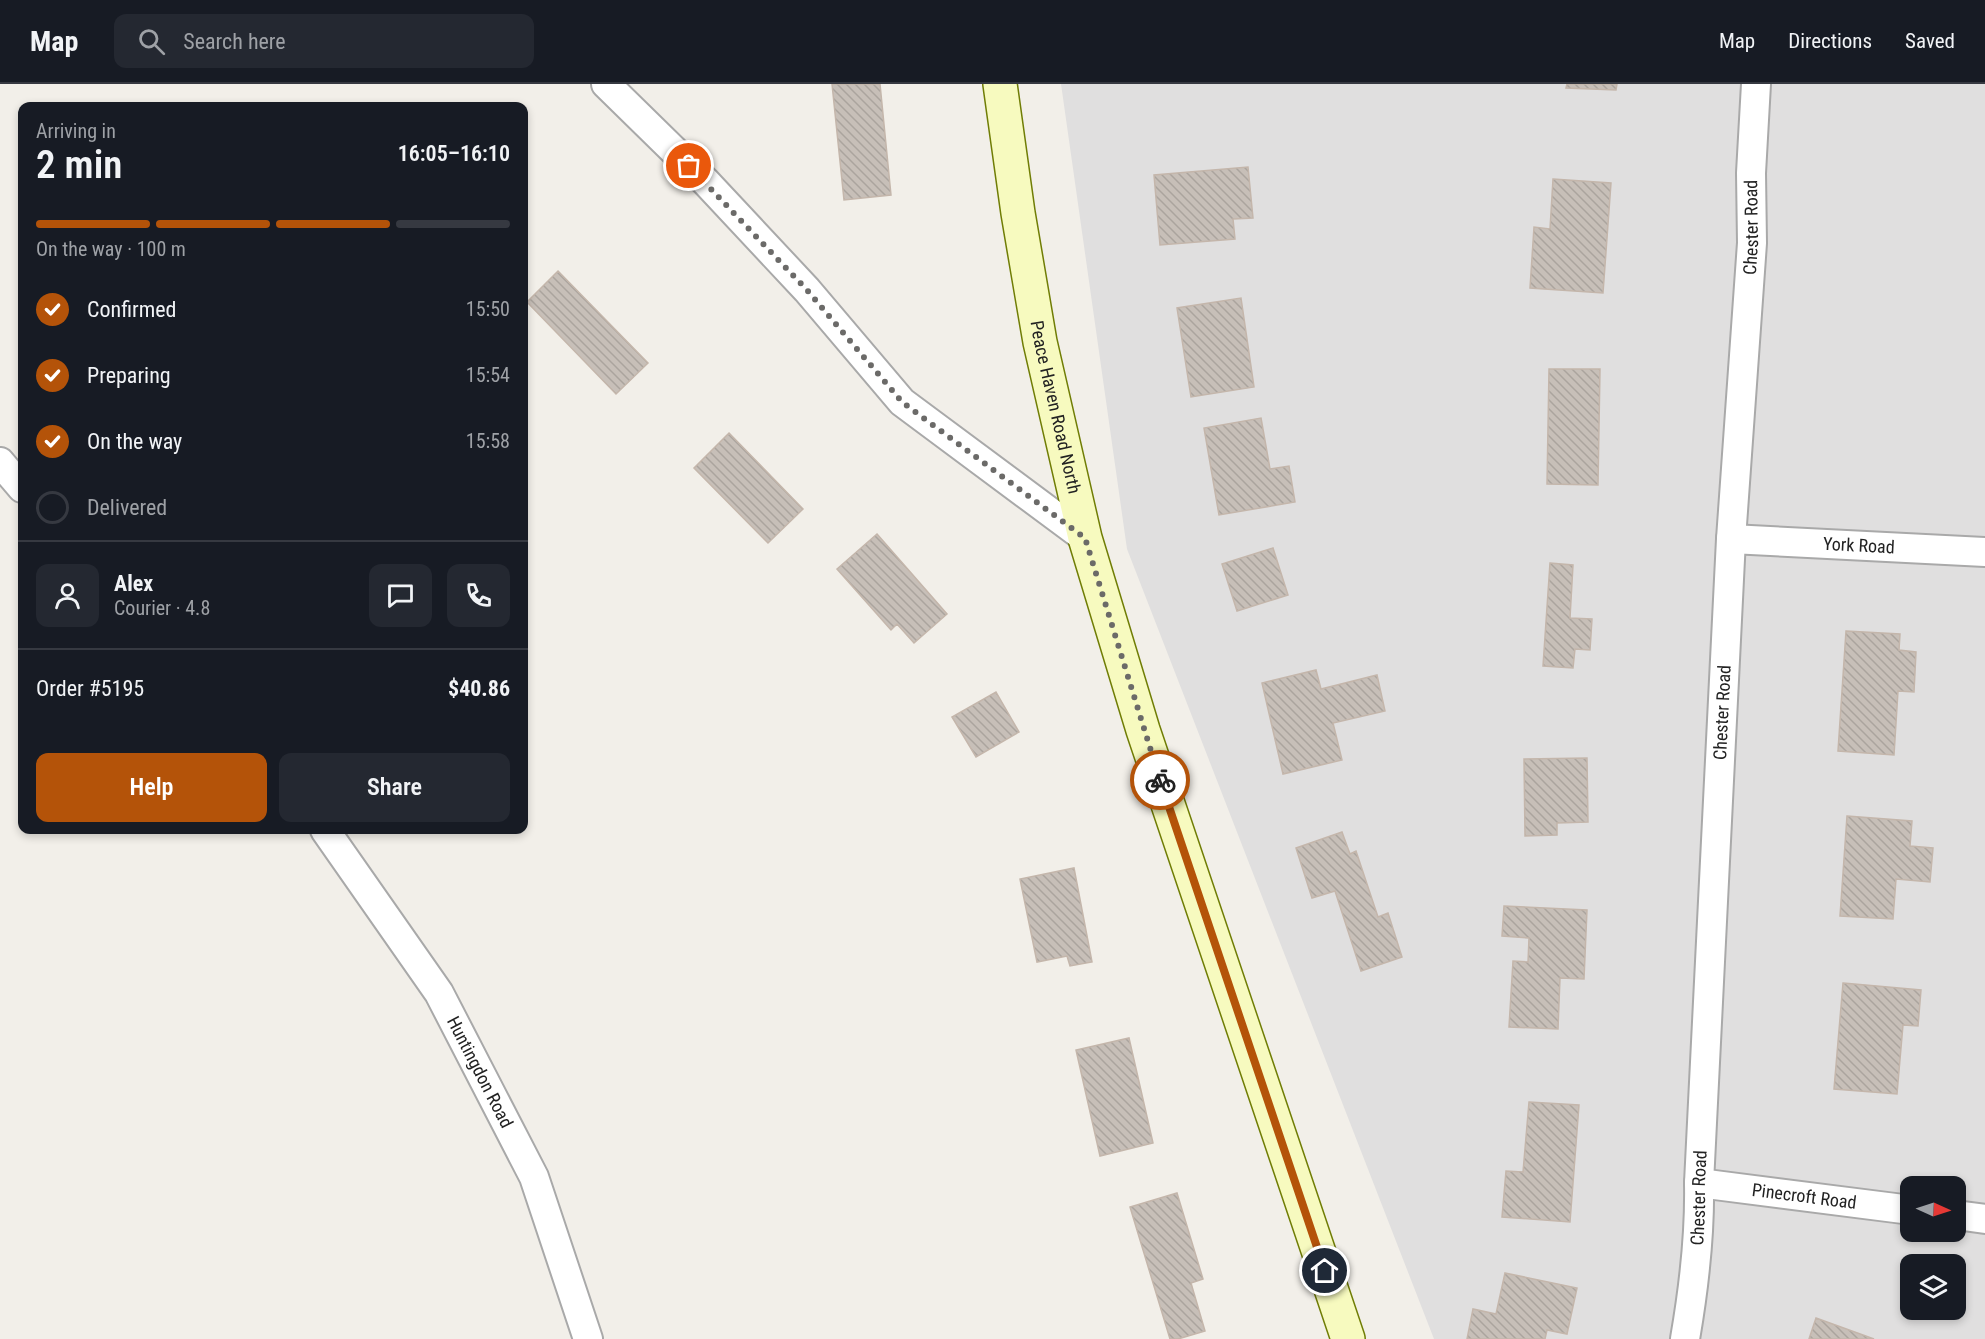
<!DOCTYPE html>
<meta charset="utf-8">
<style>
:root{--surface:#171b24;--page:#242831;--text:#f1f3f6;--muted:#9ea1a6;--line:#363941;--accent:#b45309}
body{margin:0;font-family:"Roboto Condensed",sans-serif;background:var(--page);color:var(--text);height:100vh;display:flex;flex-direction:column;font-size:22px;white-space:nowrap}
*{box-sizing:border-box;margin:0}
p{font-size:20px;color:var(--muted)}
.icon{flex:none;width:33px;height:33px;fill:none;stroke:currentColor;stroke-width:2;stroke-linecap:round;stroke-linejoin:round}
.map{position:relative;flex:1;overflow:hidden}
.details{position:absolute;left:18px;top:18px;width:510px;height:732px;display:flex;flex-direction:column;background:var(--surface);border-radius:12px;box-shadow:0 3px 9px #0003}
.details>*{flex:none}
.needle{width:39px;rotate:93deg}
.fabs{position:absolute;left:1900px;top:1092px;display:grid;gap:12px}
.fabs a{display:grid;place-items:center;width:66px;height:66px;border-radius:12px;background:var(--surface);box-shadow:0 3px 9px #0003;font-size:30px}
.pin{position:absolute;display:grid;place-items:center;width:51px;height:51px;color:#fff;margin:-26px;border:3px solid #fff;border-radius:50%;box-shadow:0 2px 6px #0007}
.courier{position:absolute;display:grid;place-items:center;width:60px;height:60px;margin:-30px;border:4px solid #b45309;border-radius:50%;background:#fff;color:#222;box-shadow:0 2px 8px #0007}
.summary em{font-style:normal;font-weight:600}
.summary div{display:flex;flex-direction:column-reverse}
.summary{display:flex;align-items:center;justify-content:space-between;height:102px;padding:0 18px}
h1{font-size:39px;font-weight:600;line-height:45px}
.bar{display:grid;grid-template-columns:repeat(4,1fr);gap:9px 6px;align-content:center;height:72px;padding:0 18px}
.bar i{height:8px;border-radius:4px;background:var(--line)}
.bar .current{background:var(--accent)}
.bar p{grid-column:span 4}
.line{display:flex;align-items:center;gap:15px;padding:0 18px;border-top:2px solid var(--line)}
.line div{flex:1}
.round{display:grid;place-items:center;flex:none;width:63px;height:63px;border-radius:12px;background:var(--page)}
ol{padding:0 18px;list-style:none}
li{display:flex;align-items:center;gap:18px;height:66px}
li p{margin-inline-start:auto}
li .icon{padding:6px;border-radius:50%;background:var(--accent);color:#fff;stroke-width:4}
li:last-child{color:var(--muted)}
li i{width:33px;height:33px;border:3px solid var(--line);border-radius:50%}
.cta{display:flex;gap:12px;margin-top:auto;padding:12px 18px}
.cta a{flex:1;height:69px;border-radius:12px;background:var(--accent);color:#fff;font-size:24px;font-weight:600;line-height:69px;text-align:center}
.cta a+a{background:var(--page);color:var(--text)}
header{display:flex;align-items:center;gap:36px;box-sizing:border-box;height:84px;padding:0 30px;background:var(--surface);border-bottom:2px solid var(--line)}
header strong{font-size:28px}
nav{display:flex;gap:33px;margin-inline-start:auto;font-size:21px}
.search{width:420px;height:54px;background:var(--page);display:flex;align-items:center;gap:15px;box-sizing:border-box;padding:0 21px;border-radius:12px;color:var(--muted);font-size:22px}
.map>svg:first-child{display:block}
</style>
<header>
<strong>Map</strong>
<div class="search"><svg class="icon" aria-label="search" viewBox="0 0 24 24"><circle cx="10" cy="10" r="6"/><path d="M15 15l6 6"/></svg>Search here</div>
<nav><a>Map</a><a>Directions</a><a>Saved</a></nav>
</header>
<div class="map">
<svg width="1985" height="1255" viewBox="0 0 1985 1255">
<defs>
<pattern id="building-back-hatch" width="6" height="6" patternUnits="userSpaceOnUse" patternTransform="scale(1.5)"><rect width="6" height="6" fill="#c7bfb8"/><path d="M-1 5l2 2M0 0l6 6M5-1l2 2" fill="none" stroke="#aba49e"/></pattern>
</defs>
<rect width="100%" height="100%" fill="#f2efe9"/>
<path fill="#e0dfdf" fill-rule="evenodd" d="M1061,0H1985V1255H1434L1127,465ZM1911,1102H1956V1148H1911ZM1911,1180H1956V1226H1911Z"/>
<path fill="url(#building-back-hatch)" stroke="#c4b6ab" stroke-width="1.5" d="M832,0H880L891,111L844,116Z
M1567,0H1617L1616,6L1566,4Z
M1248,83L1253,134L1233,135L1235,155L1160,161L1154,91Z
M1553,95L1611,99L1603,209L1530,204L1534,143L1550,145Z
M558,187L648,279L616,310L527,218Z
M1241,214L1254,303L1191,313L1177,224Z
M1549,285H1600L1598,401L1547,400Z
M1261,334L1270,385L1289,382L1295,418L1219,431L1204,344Z
M729,349L803,425L768,459L694,384Z
M877,450L947,530L914,559L897,540L891,546L837,485Z
M1273,464L1288,511L1237,527L1222,480Z
M1550,479L1573,481L1570,534L1592,535L1590,566L1575,565L1573,584L1543,582Z
M1846,547L1900,550L1899,566L1916,568L1914,608L1898,607L1894,671L1838,667Z
M1316,586L1321,605L1377,591L1385,627L1333,639L1342,676L1283,690L1262,599Z
M996,608L1019,648L976,673L952,633Z
M1587,674L1588,738L1557,739V751L1525,752L1524,675Z
M1847,732L1912,737L1910,762L1933,764L1930,798L1896,795L1893,835L1840,832Z
M1342,748L1350,770L1356,767L1378,833L1388,829L1402,873L1361,887L1335,807L1312,814L1296,764Z
M1074,784L1092,878L1070,882L1067,872L1037,878L1020,795Z
M1504,822L1587,826L1584,895L1560,894L1558,945L1509,943L1513,877L1528,878L1529,854L1502,852Z
M1843,899L1921,906L1918,942L1903,941L1897,1010L1834,1005Z
M1129,954L1153,1059L1100,1072L1076,966Z
M1529,1018L1579,1021L1570,1138L1502,1133L1506,1087L1523,1088Z
M1177,1109L1203,1195L1191,1199L1205,1247L1178,1255H1170L1130,1123Z
M1505,1189L1577,1204L1567,1250L1547,1246L1545,1255H1467L1473,1225L1496,1230Z
M1816,1234L1874,1255H1809Z"/>
<g fill="none" stroke-linecap="round" stroke-linejoin="round">
<g stroke="#a9a9a9" stroke-width="32">
<g id="street">
<path d="M606,0L706,98L807,206L902,318L1085,454"/>
<path d="M0,378L22,404"/>
<path id="s1" d="M1731,455L1985,468"/>
<path id="s2" d="M325,746L439,909L534,1093L588,1255"/>
<path id="s3" d="M1699,1099L1911,1126"/>
<path d="M1956,1131L1985,1135"/>
<path id="s4" d="M1685,1255C1694,1203 1700,1151 1699,1099L1731,455L1752,159L1751,89L1756,0"/>
</g>
</g>
<g stroke="#707d05" stroke-width="36">
<g id="secondary">
<path id="s5" d="M1000,0L1018,129L1040,258L1085,454L1143,646L1348,1255"/>
</g>
</g>
<use href="#street" stroke="#fff" stroke-width="28"/>
<use href="#secondary" stroke="#f7fabf" stroke-width="33"/>
</g>
<g fill="none" stroke-linecap="round" stroke-linejoin="round">
<path stroke="#6b6a68" stroke-width="6" stroke-dasharray="0 10.8" d="M689,82L807,206L902,318L1085,454L1160,696"/>
<path stroke="#b45309" stroke-width="8" d="M1160,696L1325,1187"/>
</g>
<g text-anchor="middle" stroke-width="4.5" stroke-linejoin="round" paint-order="stroke">
<g font-size="18" fill="#222" stroke="#fff">
<text dy="6" stroke="none"><textPath href="#s4" startOffset="1114">Chester Road</textPath></text>
<text dy="6" stroke="none"><textPath href="#s5" startOffset="328">Peace Haven Road North</textPath></text>
<text dy="6" stroke="none"><textPath href="#s1" startOffset="128">York Road</textPath></text>
<text dy="6" stroke="none"><textPath href="#s4" startOffset="628">Chester Road</textPath></text>
<text dy="6" stroke="none"><textPath href="#s2" startOffset="288">Huntingdon Road</textPath></text>
<text dy="6" stroke="none"><textPath href="#s3" startOffset="106">Pinecroft Road</textPath></text>
<text dy="6" stroke="none"><textPath href="#s4" startOffset="142">Chester Road</textPath></text>
</g>
</g>
</svg>
<div class="fabs">
<a><svg class="needle" viewBox="-14 -14 28 28"><path d="M0-13l5 13h-10z" fill="#e53935"/><path d="M0 13l5-13h-10z" fill="#9ea1a6"/></svg></a>
<a><svg class="icon" aria-label="layers" viewBox="0 0 24 24"><path d="M12 4l9 5-9 5-9-5zM3 14l9 5 9-5"/></svg></a>
</div>
<div class="pin" style="left:689px;top:82px;background:#ea580c"><svg class="icon" aria-label="bag" viewBox="0 0 24 24"><path d="M5 8h14l-1 12H6zM9 8a3 3 0 0 1 6 0"/></svg></div>
<div class="pin" style="left:1325px;top:1187px;background:#1f2937"><svg class="icon" aria-label="home" viewBox="0 0 24 24"><path d="M3 11l9-7 9 7M6 9v11h12V9"/></svg></div>
<div class="courier" style="left:1160px;top:696px"><svg class="icon" aria-label="bike" viewBox="0 0 24 24"><circle cx="6" cy="16" r="4"/><circle cx="18" cy="16" r="4"/><path d="M6 16l4-8h5l3 8M10 8l3 8H6M13 5h3"/></svg></div>
<section class="details">
<div class="summary"><div><h1>2 min</h1><p>Arriving in</p></div><em>16:05–16:10</em></div>
<div class="bar"><i class="current"></i><i class="current"></i><i class="current"></i><i></i><p>On the way · 100 m</p></div>
<ol>
<li><svg class="icon" aria-label="check" viewBox="0 0 24 24"><path d="M5 12l5 5 9-10"/></svg>Confirmed<p>15:50</p></li>
<li><svg class="icon" aria-label="check" viewBox="0 0 24 24"><path d="M5 12l5 5 9-10"/></svg>Preparing<p>15:54</p></li>
<li><svg class="icon" aria-label="check" viewBox="0 0 24 24"><path d="M5 12l5 5 9-10"/></svg>On the way<p>15:58</p></li>
<li><i></i>Delivered</li>
</ol>
<div class="line" style="height:108px"><a class="round"><svg class="icon" aria-label="person" viewBox="0 0 24 24"><circle cx="12" cy="8" r="4"/><path d="M4 21q1-7 8-7t8 7"/></svg></a><div><b>Alex</b><p>Courier · 4.8</p></div><a class="round"><svg class="icon" aria-label="chat" viewBox="0 0 24 24"><path d="M4 5h16v11H9l-5 4z"/></svg></a><a class="round"><svg class="icon" aria-label="phone" viewBox="0 0 24 24"><path d="M5 4h4l2 5-3 2q2 4 5 5l2-3 5 2v4C11 20 4 13 5 4z"/></svg></a></div>
<div class="line" style="height:78px"><div>Order #5195</div><b>$40.86</b></div>
<div class="cta"><a>Help</a><a>Share</a></div>
</section>
</div>
